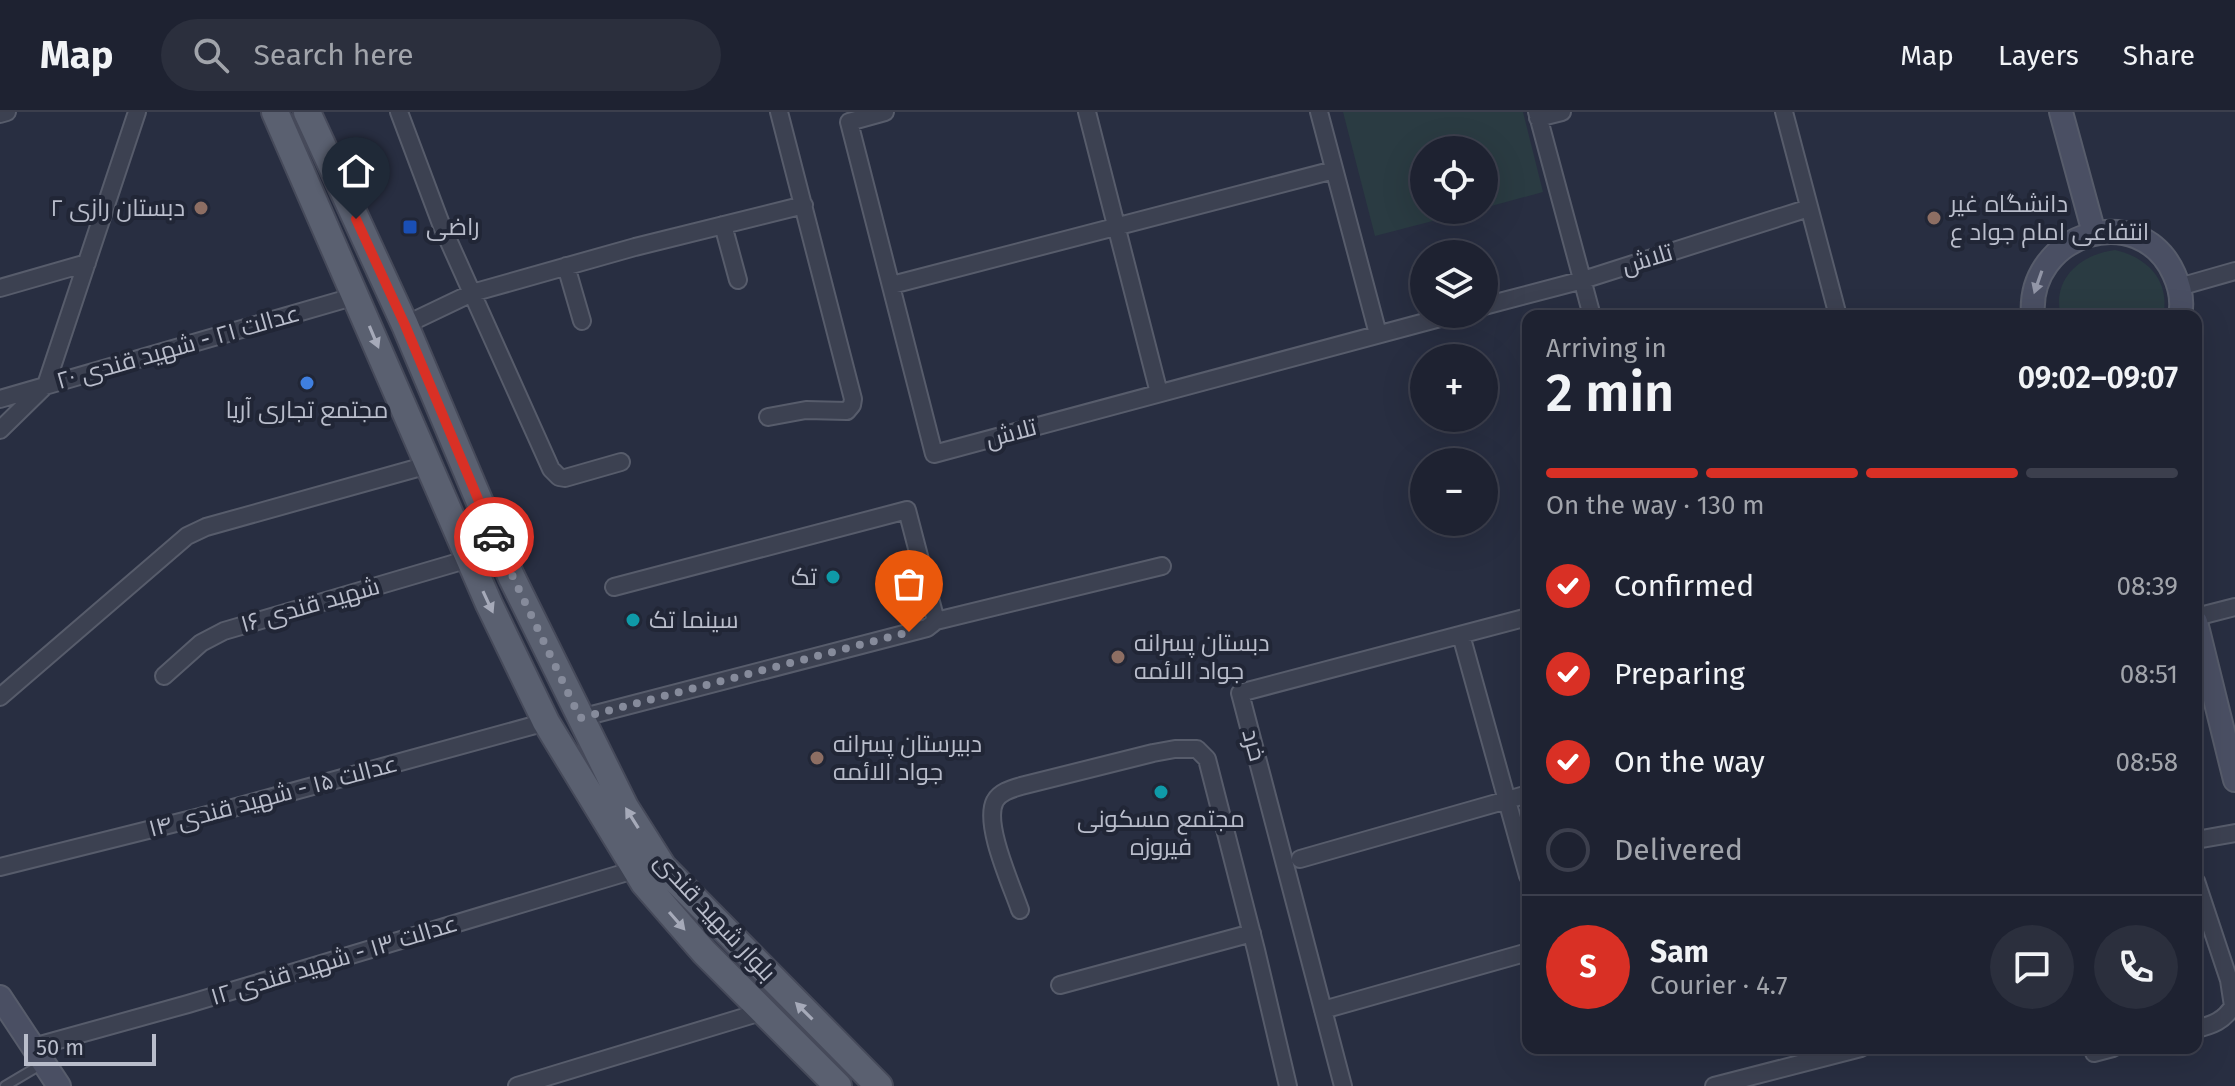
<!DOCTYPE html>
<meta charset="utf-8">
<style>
:root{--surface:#1e2231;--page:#2b2f3d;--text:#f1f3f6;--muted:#a1a4ab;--line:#3c3f4d;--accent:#d93025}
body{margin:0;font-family:"Fira Sans",Cairo,sans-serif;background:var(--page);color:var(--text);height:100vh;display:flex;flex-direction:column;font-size:30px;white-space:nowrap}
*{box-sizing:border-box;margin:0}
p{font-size:26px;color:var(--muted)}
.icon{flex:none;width:44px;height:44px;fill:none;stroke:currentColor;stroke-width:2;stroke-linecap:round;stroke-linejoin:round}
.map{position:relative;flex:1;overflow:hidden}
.drawer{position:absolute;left:1522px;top:198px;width:680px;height:744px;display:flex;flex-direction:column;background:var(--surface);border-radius:16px;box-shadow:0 8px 32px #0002,0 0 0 2px var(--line)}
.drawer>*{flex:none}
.tools{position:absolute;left:1410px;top:24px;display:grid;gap:16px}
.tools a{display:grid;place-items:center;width:88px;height:88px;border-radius:50%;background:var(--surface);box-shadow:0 8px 32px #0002,0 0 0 2px var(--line);font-size:40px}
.scale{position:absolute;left:24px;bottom:20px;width:132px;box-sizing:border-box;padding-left:8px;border:4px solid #b9bdcb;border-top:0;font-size:22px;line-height:28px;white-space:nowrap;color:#b9bdcb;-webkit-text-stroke:6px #212636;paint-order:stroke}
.pin{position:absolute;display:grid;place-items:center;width:68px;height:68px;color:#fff;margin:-82px -34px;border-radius:50% 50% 50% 0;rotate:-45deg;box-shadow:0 0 8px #0007}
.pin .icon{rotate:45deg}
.courier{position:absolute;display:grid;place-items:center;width:80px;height:80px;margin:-40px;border:6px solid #d93025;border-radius:50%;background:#fff;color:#222;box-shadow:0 2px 10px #0007}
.summary em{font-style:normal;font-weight:600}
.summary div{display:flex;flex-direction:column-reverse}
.summary{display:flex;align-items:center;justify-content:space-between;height:136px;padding:0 24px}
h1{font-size:52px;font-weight:600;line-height:60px}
.bar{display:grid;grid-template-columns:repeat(4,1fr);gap:12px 8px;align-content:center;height:96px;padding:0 24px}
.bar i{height:10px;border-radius:6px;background:var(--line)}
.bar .active{background:var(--accent)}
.bar p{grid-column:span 4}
.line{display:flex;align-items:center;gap:20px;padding:0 24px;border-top:2px solid var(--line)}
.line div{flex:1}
.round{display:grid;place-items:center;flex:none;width:84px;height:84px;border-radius:42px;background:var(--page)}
ol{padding:0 24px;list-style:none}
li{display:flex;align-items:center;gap:24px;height:88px}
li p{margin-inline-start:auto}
li .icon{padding:8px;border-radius:50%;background:var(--accent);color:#fff;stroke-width:4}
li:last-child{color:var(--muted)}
li i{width:44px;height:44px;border:4px solid var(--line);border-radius:50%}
header{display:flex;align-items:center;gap:48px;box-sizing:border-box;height:112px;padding:0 40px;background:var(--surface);border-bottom:2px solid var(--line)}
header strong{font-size:38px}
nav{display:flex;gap:44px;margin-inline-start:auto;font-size:28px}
.search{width:560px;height:72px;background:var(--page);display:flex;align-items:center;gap:20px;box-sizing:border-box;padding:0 28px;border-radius:44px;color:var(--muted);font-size:30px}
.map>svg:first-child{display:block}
</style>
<header>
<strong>Map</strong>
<div class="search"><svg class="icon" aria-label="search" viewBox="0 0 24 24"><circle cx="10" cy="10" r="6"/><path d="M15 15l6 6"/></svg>Search here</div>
<nav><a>Map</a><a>Layers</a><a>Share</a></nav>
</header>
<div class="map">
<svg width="2235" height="974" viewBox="0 0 2235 974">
<rect width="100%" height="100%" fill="#282e41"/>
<path fill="#2a3b42" d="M1343,0H1523L1543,80L1484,96V38H1424V98H1475L1375,124Z
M2115,138C2147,145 2171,169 2163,204H2061C2051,167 2081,142 2115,138Z"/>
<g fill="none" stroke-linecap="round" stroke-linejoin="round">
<g stroke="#575c6b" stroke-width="12">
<path id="lane" d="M5,974L42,952"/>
</g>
<g stroke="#575c6b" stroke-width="20">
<path id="street" d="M399,0L441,112L551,357L559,365L565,366L621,350
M885,0L849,10L934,342L1455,202
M1087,0L1159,281
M1319,0L1378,222
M1537,0L1592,204
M1784,0L1838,204
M0,2L7,0
M1538,6L1562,0
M723,113L738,168
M566,154L582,209
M892,173L1334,58
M2179,175L2235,159
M0,176L87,151
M1484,194L1583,168L1809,96
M405,213L472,181L635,135L804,93
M0,287L356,184
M768,305L806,298L847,299L852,293L853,287L779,0
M0,318L46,273L137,0
M2196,505L2235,495
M936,509L1162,454
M1461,523L1528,764
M164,564L201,531L224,519L469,447
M0,585L187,424L206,415L428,353
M580,606L927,516L936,509L907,398L614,475
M2196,728L2235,721
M1300,747L1528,682
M0,755L200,705L546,610
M2196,769L2229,868L2233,894C2224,909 2212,913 2196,917
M1020,798C1012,774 983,712 995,689C1000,680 1011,677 1021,674L1153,641L1175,637H1197L1207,647L1256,838L1288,974
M1060,873L1252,821
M1323,898L1528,840
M33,935L188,892L634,758
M2094,941L2113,936
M517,974L761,900
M1343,974L1240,581L1528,505
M1714,974L1861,936"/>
</g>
<g stroke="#575c6b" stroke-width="26">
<path id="secondary" d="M2061,0L2094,121
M2033,204C2026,121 2140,86 2174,162C2180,175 2183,190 2180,204
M2196,510L2235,668
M0,885L59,974"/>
</g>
<g stroke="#464a5a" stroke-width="30">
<path id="primary" d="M275,0L489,492L546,610L644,771L704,840L838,974
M307,0L405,213L511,464L625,695L663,755L879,974"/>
</g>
<use href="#lane" stroke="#3c4151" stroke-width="8"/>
<use href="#street" stroke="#3c4151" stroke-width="16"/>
<use href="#secondary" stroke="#4a4f63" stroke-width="22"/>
<use href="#primary" stroke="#5a6070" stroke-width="26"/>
</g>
<defs><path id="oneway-solid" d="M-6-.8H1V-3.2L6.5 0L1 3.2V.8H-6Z" transform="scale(2)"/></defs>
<use fill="#9296a7" href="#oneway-solid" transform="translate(2038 170) rotate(109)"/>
<g fill="#a6aab9">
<use href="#oneway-solid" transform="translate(374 225) rotate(67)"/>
<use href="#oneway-solid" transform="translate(488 490) rotate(65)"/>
<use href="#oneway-solid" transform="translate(632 706) rotate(-122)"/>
<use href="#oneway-solid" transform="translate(677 809) rotate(49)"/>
<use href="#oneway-solid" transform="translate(804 899) rotate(-135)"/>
</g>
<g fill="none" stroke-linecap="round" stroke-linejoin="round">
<path stroke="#868b9b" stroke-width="8" stroke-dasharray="0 14.4" d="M494,425L580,606L909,520"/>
<path stroke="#d93025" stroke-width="10" d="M356,107L405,213L494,425"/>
</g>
<g fill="#8d6e63" stroke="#212636" stroke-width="3">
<circle cx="201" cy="96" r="8"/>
<circle cx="1934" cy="106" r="8"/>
<circle cx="1118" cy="545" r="8"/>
<circle cx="817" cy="646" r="8"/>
</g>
<rect fill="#1a4fb4" stroke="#212636" stroke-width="3" x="402" y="107" width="16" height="16" rx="4"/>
<circle fill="#3f7fe0" stroke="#212636" stroke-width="3" cx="307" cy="271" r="8"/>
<g fill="#0f9aa8" stroke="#212636" stroke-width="3">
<circle cx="833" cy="465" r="8"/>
<circle cx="633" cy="508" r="8"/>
<circle cx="1161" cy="680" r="8"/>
</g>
<g text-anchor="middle" stroke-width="8" stroke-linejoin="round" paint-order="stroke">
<g font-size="24" fill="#b9bdcb" stroke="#212636" text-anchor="start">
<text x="1950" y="100">دانشگاه غیر<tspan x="1950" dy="28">انتفاعی امام جواد ع</tspan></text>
<text x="185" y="104" text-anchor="end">دبستان رازی ۲</text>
<text x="426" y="123">راضی</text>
<text x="307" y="306" text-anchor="middle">مجتمع تجاری آریا</text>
<text x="817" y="473" text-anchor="end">تک</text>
<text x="649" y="516">سینما تک</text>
<text x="1134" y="539">دبستان پسرانه<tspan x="1134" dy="28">جواد الائمه</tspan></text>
<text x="833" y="640">دبیرستان پسرانه<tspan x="833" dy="28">جواد الائمه</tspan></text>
<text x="1161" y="715" text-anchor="middle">مجتمع مسکونی<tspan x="1161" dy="28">فیروزه</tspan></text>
</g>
<g font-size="24" fill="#b9bdcb" stroke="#212636">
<text transform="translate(1647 147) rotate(-17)" y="8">تلاش</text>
<text transform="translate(178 235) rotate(-16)" y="8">عدالت ۲۱ - شهید قندی ۲۰</text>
<text transform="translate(1011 321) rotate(-15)" y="8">تلاش</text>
<text transform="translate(310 493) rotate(-16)" y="8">شهید قندی ۱۶</text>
<text transform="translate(1254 633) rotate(75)" y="8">خرد</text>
<text transform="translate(273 684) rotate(-15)" y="8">عدالت ۱۵ - شهید قندی ۱۴</text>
<text transform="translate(715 805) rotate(47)" y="8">بلوار شهید قندی</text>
<text transform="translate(334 848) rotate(-17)" y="8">عدالت ۱۳ - شهید قندی ۱۲</text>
</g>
</g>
</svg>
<div class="tools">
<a><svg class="icon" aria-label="locate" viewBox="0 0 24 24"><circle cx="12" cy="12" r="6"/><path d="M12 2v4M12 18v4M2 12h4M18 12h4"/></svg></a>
<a><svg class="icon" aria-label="layers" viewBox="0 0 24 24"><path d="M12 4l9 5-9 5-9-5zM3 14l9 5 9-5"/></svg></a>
<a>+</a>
<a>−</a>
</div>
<div class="scale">50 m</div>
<div class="pin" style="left:909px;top:520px;background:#ea580c"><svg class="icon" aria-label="bag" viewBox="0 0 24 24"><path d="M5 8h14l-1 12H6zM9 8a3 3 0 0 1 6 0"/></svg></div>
<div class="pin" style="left:356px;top:107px;background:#1f2937"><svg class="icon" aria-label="home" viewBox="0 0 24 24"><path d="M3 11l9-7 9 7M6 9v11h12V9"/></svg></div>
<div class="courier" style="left:494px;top:425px"><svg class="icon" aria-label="car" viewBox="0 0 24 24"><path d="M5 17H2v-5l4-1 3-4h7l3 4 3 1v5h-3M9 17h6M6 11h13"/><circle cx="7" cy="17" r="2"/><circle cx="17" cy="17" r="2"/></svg></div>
<section class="drawer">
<div class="summary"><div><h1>2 min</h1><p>Arriving in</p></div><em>09:02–09:07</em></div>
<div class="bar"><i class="active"></i><i class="active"></i><i class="active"></i><i></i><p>On the way · 130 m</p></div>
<ol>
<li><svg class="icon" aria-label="check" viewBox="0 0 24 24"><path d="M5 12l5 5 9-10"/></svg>Confirmed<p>08:39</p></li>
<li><svg class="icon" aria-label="check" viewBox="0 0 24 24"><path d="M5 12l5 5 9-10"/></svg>Preparing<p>08:51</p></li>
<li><svg class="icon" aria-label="check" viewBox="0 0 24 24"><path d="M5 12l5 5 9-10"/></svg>On the way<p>08:58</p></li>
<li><i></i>Delivered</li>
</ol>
<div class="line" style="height:144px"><b class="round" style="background:var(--accent);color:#fff">S</b><div><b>Sam</b><p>Courier · 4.7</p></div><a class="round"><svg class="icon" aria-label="chat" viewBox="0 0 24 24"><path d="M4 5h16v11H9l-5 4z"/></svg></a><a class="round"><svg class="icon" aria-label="phone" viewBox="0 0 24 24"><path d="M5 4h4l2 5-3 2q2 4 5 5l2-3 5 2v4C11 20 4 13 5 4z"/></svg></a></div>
</section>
</div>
